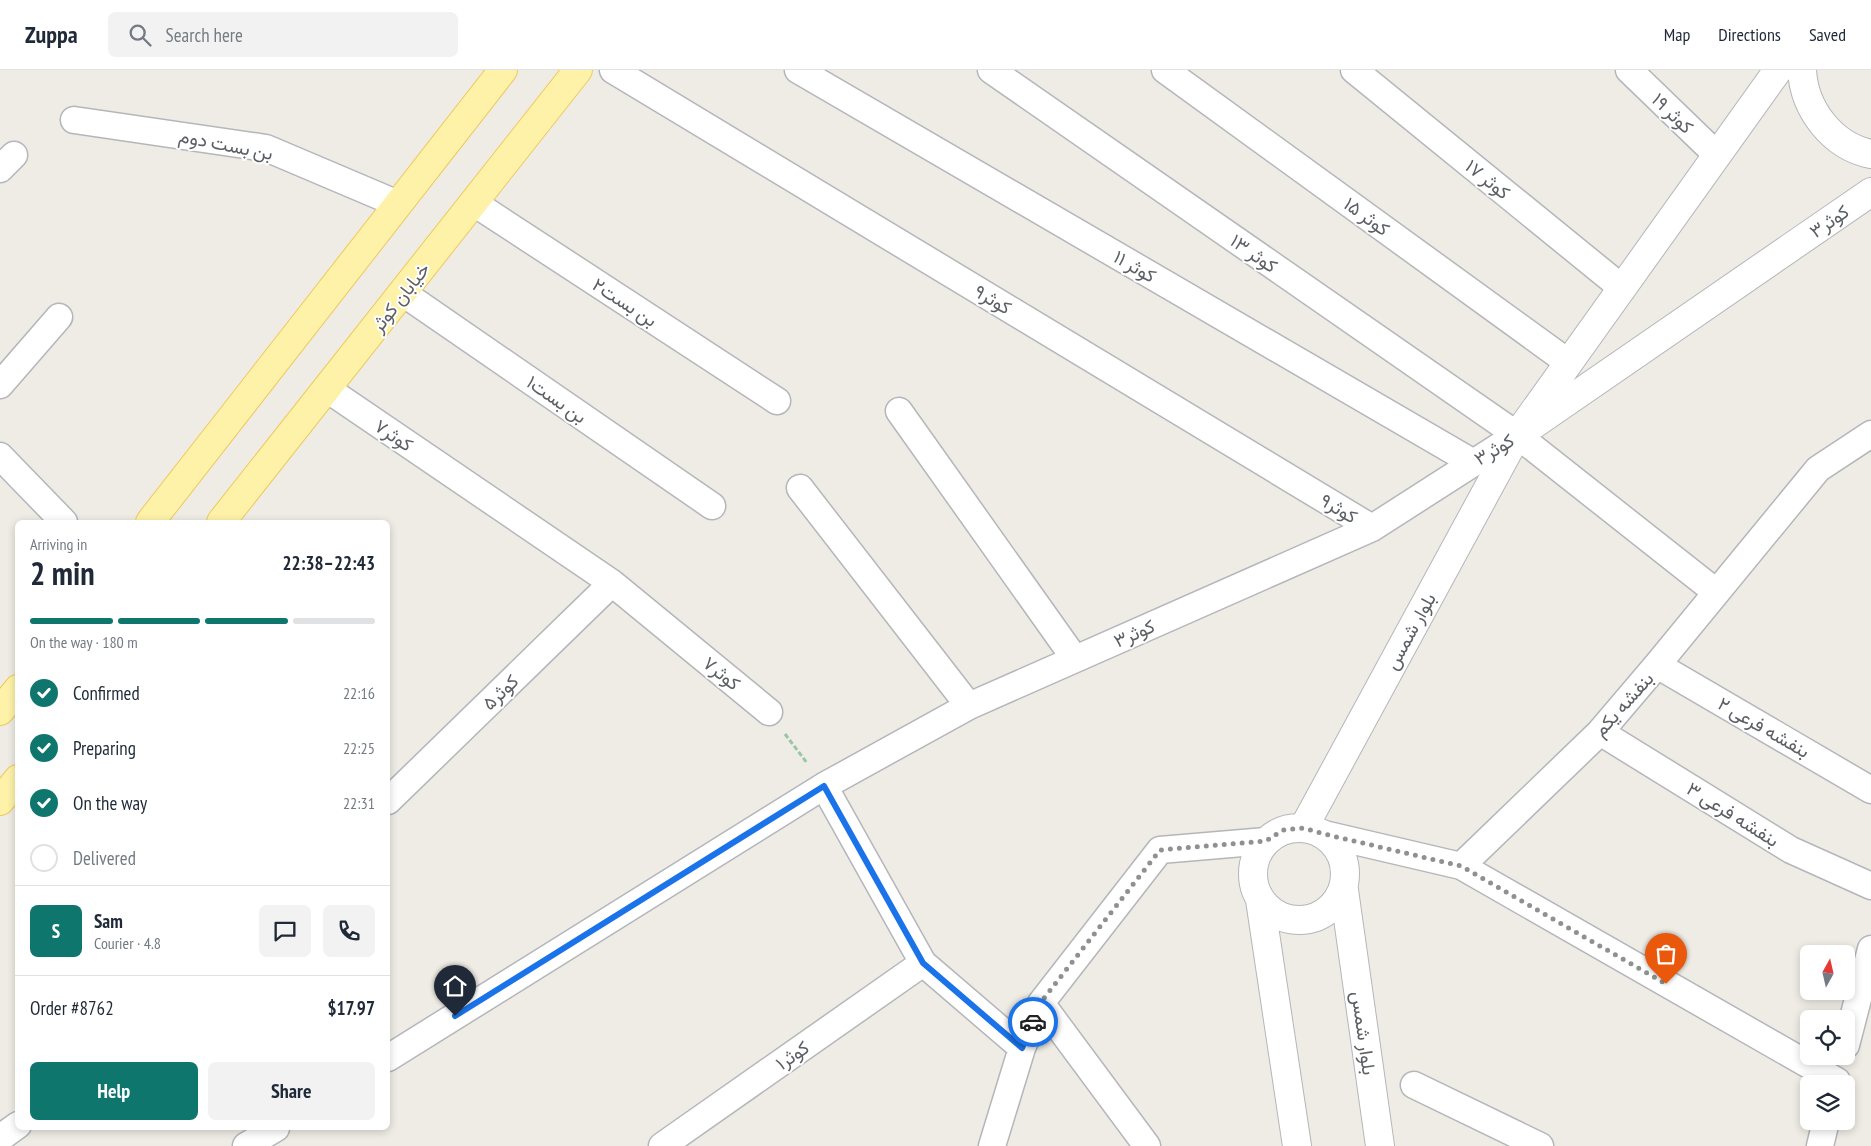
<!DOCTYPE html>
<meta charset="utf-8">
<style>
:root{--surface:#fff;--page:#f2f2f3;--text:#1f2937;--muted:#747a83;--line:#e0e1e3;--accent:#0f766e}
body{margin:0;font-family:"PT Sans Narrow",Vazirmatn,sans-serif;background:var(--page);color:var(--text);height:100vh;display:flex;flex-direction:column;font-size:19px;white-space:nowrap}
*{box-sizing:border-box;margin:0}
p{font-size:16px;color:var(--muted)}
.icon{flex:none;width:28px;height:28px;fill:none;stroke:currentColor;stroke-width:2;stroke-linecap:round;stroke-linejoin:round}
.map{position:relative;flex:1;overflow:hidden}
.details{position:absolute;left:15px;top:450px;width:375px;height:610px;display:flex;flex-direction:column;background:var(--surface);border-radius:8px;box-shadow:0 2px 8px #0003}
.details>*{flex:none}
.needle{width:32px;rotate:8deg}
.controls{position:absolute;left:1800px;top:875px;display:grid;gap:10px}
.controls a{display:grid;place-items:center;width:55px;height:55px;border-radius:8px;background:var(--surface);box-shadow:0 2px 8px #0003;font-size:25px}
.pin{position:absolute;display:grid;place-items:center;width:42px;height:42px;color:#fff;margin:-51px -21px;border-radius:50% 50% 50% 0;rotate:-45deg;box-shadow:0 0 5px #0007}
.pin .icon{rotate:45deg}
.courier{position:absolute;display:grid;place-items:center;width:50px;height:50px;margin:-25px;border:4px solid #1a73e8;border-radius:50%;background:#fff;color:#222;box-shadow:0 1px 6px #0007}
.headline em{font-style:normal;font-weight:700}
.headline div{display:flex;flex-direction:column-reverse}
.headline{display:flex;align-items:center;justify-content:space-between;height:85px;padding:0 15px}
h1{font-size:32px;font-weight:700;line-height:38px}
.bar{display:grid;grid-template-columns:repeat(4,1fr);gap:8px 5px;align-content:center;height:60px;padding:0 15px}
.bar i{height:6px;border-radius:4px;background:var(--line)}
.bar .current{background:var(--accent)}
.bar p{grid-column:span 4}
.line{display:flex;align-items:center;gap:12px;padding:0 15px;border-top:1px solid var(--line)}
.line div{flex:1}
.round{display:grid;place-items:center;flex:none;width:52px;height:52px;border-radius:8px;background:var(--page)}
ol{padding:0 15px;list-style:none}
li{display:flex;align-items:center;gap:15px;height:55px}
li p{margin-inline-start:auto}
li .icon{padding:5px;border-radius:50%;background:var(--accent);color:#fff;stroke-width:4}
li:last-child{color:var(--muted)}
li i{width:28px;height:28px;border:2px solid var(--line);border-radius:50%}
.action{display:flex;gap:10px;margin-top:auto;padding:10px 15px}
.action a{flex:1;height:58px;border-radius:8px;background:var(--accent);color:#fff;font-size:20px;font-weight:700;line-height:58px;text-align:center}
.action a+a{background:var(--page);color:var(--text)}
header{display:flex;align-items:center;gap:30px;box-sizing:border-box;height:70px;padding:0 25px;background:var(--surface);border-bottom:1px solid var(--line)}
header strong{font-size:24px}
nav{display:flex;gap:28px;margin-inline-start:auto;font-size:18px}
.search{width:350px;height:45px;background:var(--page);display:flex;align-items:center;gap:12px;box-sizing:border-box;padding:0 18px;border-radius:8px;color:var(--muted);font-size:19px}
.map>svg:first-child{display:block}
</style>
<header>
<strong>Zuppa</strong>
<div class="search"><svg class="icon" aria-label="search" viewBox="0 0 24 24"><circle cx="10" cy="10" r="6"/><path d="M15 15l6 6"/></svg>Search here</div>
<nav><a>Map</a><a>Directions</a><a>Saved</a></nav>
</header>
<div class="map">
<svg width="1871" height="1076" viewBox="0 0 1871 1076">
<rect width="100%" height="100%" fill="#eeece4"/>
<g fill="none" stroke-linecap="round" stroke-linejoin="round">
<g stroke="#b4b6bb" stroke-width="29">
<path id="minor" d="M613,0L1372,458
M798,0L1472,392
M991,0L1517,365L1716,522
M1165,0L1569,293
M1354,0L1622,218
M1629,0L1717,85
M74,50L266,78L398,134
M0,99L14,85
M474,133L777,331
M403,223L712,436
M0,315L59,247
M327,319L612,513L769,642
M899,341L1075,589
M0,386L64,452
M800,418L969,636
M1657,595L1871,720
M1600,662L1791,780L1871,816
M824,716L923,893L1022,978
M388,731L612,513
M1324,764L1461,796L1600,662L1657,595L1818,399L1871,364
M1461,796L1837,1011
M1041,933L1147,1076
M1846,975L1871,879
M388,988L824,716L969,636L1372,458L1517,365
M1414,1015L1540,1076
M0,1068L18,1055
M246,1076L276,1058
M662,1076L923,893
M992,1076L1022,978L1041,933L1160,780L1266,771
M1820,1076L1826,1051"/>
</g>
<g stroke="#b4b6bb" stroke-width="30">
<path id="tertiary" d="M1802,0C1804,39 1832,76 1871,84
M1533,355L1871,122
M1304,757L1517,365L1778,0
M1253 804a46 46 0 1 1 92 0a46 46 0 1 1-92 0Z
M1344,820L1380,1076
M1260,830L1297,1076"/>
</g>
<g stroke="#f0c95b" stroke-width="30">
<path id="primary" d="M150,452L503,0
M221,452L578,0
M0,641L18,619
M0,731L18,709"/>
</g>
<path stroke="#99c6a7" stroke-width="3" stroke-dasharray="5 2.5" stroke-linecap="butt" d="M785,664L807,693"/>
<use href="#minor" stroke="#fff" stroke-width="26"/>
<use href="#tertiary" stroke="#fff" stroke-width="28"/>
<use href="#primary" stroke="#fef2a9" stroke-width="28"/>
</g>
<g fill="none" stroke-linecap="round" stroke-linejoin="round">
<path stroke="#8f9091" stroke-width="5" stroke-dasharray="0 9" d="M1033,952L1041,932L1160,780L1266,771L1283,760L1304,758L1324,764L1461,796L1666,914"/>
<path stroke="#1a73e8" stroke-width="6" d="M455,946L824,716L923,893L1022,978L1033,952"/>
</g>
<g text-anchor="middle" stroke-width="4" stroke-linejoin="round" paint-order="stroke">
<g font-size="19" fill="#5c5f64" stroke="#fff">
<text transform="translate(1673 43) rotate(44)" y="7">کوثر ۱۹</text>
<text transform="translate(226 74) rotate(11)" y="7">بن بست دوم</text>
<text transform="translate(1488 109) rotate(39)" y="7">کوثر ۱۷</text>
<text transform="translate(1367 146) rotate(36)" y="7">کوثر ۱۵</text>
<text transform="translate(1829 151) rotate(-34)" y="7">کوثر۳</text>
<text transform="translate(1254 183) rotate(35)" y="7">کوثر ۱۳</text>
<text transform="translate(1135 196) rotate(30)" y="7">کوثر ۱۱</text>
<text transform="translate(400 227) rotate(-52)" y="7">خیابان کوثر</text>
<text transform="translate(993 229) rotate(31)" y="7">کوثر۹</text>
<text transform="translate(625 232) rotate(33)" y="7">بن بست۲</text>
<text transform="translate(557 329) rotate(35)" y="7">بن بست۱</text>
<text transform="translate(394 365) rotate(34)" y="7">کوثر۷</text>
<text transform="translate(1494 379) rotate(-31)" y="7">کوثر۳</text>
<text transform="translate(1339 438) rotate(31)" y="7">کوثر۹</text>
<text transform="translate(1410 561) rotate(-61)" y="7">بلوار شمس</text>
<text transform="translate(1134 563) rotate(-24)" y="7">کوثر۳</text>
<text transform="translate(722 603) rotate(39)" y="7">کوثر۷</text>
<text transform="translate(500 622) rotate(-44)" y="7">کوثر۵</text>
<text transform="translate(1623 634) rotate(-48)" y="7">بنفشه یکم</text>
<text transform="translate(1764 657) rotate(30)" y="7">بنفشه فرعی ۲</text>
<text transform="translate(1733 744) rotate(32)" y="7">بنفشه فرعی ۳</text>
<text transform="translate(1364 963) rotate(82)" y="7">بلوار شمس</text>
<text transform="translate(792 985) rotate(-35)" y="7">کوثر۱</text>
</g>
</g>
</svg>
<div class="controls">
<a><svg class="needle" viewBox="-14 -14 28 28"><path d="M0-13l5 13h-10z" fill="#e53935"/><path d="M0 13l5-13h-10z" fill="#747a83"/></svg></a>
<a><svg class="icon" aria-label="locate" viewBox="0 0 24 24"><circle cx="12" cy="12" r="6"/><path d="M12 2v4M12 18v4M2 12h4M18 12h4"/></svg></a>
<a><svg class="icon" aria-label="layers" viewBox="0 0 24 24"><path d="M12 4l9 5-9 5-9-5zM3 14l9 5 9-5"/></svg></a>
</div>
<div class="pin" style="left:1666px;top:914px;background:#ea580c"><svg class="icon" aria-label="bag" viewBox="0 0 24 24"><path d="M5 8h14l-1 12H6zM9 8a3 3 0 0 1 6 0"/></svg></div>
<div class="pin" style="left:455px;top:946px;background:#1f2937"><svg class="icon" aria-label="home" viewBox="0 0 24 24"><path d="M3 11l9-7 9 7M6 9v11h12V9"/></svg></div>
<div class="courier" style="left:1033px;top:952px"><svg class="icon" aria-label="car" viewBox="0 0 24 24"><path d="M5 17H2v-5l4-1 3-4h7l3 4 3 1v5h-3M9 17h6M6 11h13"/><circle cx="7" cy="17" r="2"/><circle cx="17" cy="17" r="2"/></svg></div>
<section class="details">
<div class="headline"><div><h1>2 min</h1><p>Arriving in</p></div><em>22:38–22:43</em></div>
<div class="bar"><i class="current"></i><i class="current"></i><i class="current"></i><i></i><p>On the way · 180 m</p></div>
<ol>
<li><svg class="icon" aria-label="check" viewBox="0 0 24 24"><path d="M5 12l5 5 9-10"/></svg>Confirmed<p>22:16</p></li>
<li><svg class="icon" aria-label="check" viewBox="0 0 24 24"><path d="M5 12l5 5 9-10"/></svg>Preparing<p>22:25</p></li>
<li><svg class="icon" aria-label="check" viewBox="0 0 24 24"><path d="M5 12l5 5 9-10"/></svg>On the way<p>22:31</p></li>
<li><i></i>Delivered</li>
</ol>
<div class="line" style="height:90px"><b class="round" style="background:var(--accent);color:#fff">S</b><div><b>Sam</b><p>Courier · 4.8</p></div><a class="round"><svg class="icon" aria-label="chat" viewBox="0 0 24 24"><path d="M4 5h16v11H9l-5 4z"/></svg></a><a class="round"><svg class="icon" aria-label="phone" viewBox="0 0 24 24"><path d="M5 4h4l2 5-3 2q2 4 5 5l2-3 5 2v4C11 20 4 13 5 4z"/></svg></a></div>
<div class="line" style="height:65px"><div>Order #8762</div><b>$17.97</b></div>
<div class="action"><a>Help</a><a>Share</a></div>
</section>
</div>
